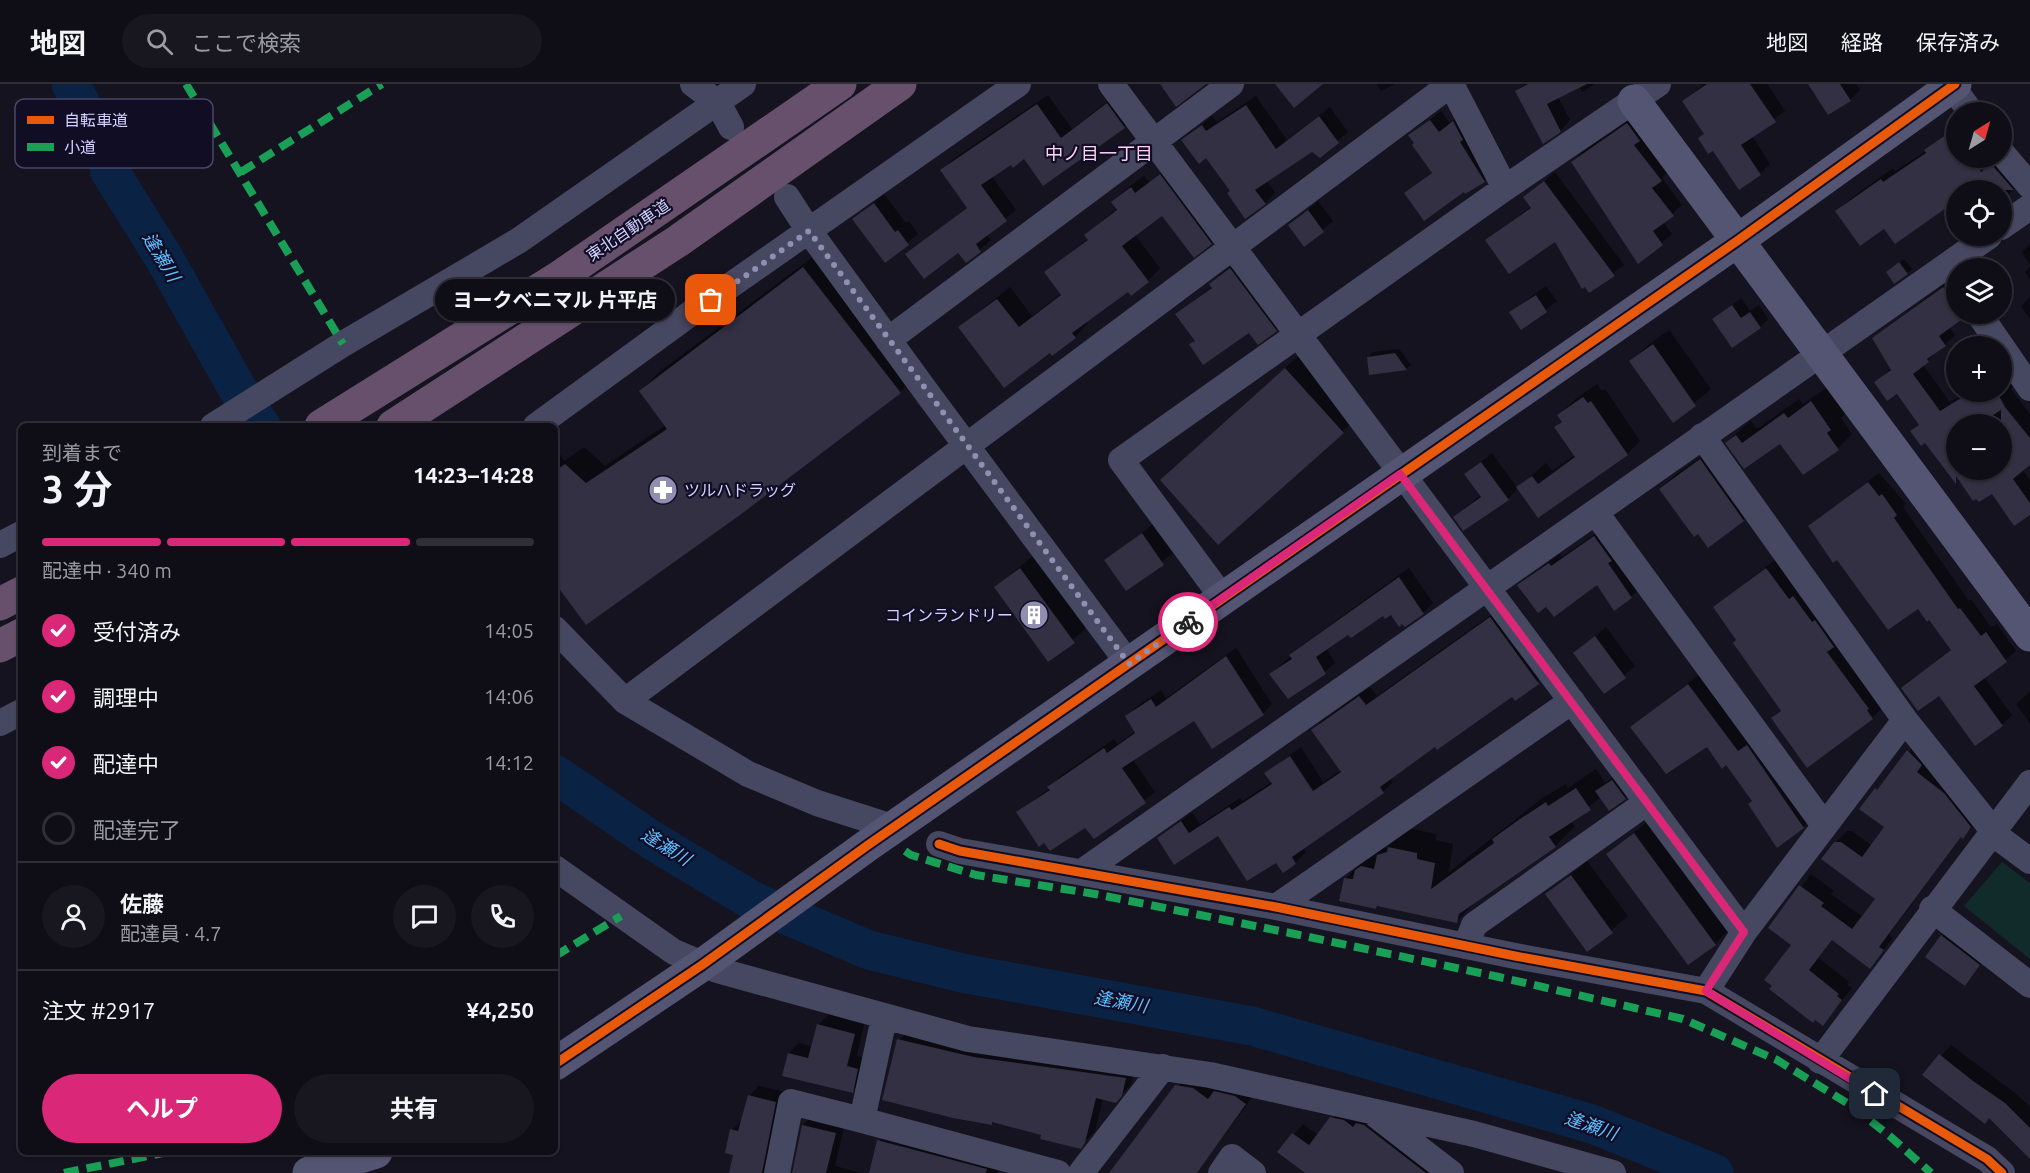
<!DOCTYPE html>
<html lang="ja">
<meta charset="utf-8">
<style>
:root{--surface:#0f0e17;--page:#181720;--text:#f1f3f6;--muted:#9b9ca1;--line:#2f2e36;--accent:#db2777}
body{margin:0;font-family:Ubuntu,"Noto Sans JP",sans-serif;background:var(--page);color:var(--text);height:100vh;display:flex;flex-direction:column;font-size:22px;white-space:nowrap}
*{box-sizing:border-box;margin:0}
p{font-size:20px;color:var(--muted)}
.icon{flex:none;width:33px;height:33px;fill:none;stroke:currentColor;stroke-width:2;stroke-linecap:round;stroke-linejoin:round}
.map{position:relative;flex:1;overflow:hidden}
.drawer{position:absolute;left:18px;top:339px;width:540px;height:732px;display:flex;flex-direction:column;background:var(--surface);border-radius:9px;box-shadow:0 2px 4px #0004,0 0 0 2px var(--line)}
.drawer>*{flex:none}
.needle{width:39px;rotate:37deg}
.buttons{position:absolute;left:1946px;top:18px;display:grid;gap:12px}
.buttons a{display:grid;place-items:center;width:66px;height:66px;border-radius:50%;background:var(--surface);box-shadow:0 2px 4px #0004,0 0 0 2px var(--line);font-size:30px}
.pin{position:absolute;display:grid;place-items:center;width:51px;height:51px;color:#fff;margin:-26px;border-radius:12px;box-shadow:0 3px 9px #0006}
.courier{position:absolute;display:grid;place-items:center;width:60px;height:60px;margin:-30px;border:4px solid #db2777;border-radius:50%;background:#fff;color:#222;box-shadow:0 2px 8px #0007}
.bubble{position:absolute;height:42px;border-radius:21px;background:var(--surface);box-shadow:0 2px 4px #0004,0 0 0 2px var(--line);font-size:20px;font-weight:700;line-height:42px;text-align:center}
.overview em{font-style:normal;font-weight:700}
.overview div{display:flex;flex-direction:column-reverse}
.overview{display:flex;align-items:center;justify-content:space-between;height:102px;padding:0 24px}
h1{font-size:39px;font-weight:700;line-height:45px}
.bar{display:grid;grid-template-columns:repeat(4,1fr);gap:9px 6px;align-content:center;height:72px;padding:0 24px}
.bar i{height:8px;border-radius:4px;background:var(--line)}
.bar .current{background:var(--accent)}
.bar p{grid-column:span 4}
.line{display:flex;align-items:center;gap:15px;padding:0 24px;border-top:2px solid var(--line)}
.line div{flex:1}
.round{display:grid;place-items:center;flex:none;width:63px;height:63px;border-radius:32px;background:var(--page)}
ol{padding:0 24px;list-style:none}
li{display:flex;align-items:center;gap:18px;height:66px}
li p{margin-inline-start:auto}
li .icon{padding:6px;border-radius:50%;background:var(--accent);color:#fff;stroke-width:4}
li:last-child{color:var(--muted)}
li i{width:33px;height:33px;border:3px solid var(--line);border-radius:50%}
.cta{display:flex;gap:12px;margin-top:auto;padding:12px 24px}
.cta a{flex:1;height:69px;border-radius:36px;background:var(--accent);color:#fff;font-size:24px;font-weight:700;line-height:69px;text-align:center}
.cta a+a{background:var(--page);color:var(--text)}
header{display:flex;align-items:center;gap:36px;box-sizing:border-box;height:84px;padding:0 30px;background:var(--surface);border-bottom:2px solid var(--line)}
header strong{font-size:28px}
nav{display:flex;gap:33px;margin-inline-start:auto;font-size:21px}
.search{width:420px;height:54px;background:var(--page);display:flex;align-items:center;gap:15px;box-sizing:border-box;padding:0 21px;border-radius:33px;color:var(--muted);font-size:22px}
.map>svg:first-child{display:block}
</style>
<header>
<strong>地図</strong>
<div class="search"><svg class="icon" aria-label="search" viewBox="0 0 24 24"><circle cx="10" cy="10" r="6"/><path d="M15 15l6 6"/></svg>ここで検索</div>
<nav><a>地図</a><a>経路</a><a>保存済み</a></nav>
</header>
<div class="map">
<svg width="2030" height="1089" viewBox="0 0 2030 1089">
<rect width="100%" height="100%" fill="#14131f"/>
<path fill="#112b2a" d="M2002,778L2030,799V875L1964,822Z"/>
<path fill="#0007" fill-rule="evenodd" d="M1377,0H1395L1381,7Z
M1524,0H1595L1582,8L1579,2L1558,13L1570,36L1560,47L1517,7Z
M1704,0H1767L1785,27L1752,52L1770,80L1760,90L1706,49L1684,17Z
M1810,0H1856L1860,6L1850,16Z
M1117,10L1134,33L1124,43L1011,78L992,92L1016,126L986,150L991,156L980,166L966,177L959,167L907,170L968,123L942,86L952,76L1048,11L1072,45Z
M1256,12L1287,56L1330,23L1348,48L1320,72L1312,66L1266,97L1275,109L1265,119L1232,107L1206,72L1183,56L1212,32L1217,38Z
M1441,27L1450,39L1463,29L1494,87L1484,97L1464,106L1406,109L1433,87L1410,51Z
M1637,31L1670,86L1662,94L1682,121L1663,138L1672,150L1638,178L1573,78L1582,68Z
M1956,42V74H1991L2026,95L2001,117V106H1956V133L1948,121L1885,143L1837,128L1849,116L1893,84L1895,87L1926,67Z
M1173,79L1223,146L1211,159L1162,130L1135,151L1160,184L1148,197L1128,206L1085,238L1087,240L1075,253L960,243L1010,203L1032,232L1062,209L1046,189L1089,154L1086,151L1117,124L1113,118L1125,106L1144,92L1149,98Z
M1555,88L1624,181L1590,207L1555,156H1487L1532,122L1525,113Z
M884,110L906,139L909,137L918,150L885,177L854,135Z
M1318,117L1333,137L1304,161L1290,141Z
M2030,160V181L2022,168Z
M822,166L918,290L900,308L555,496V370L558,367L564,377L584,363L605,382L666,341L641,307L659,288Z
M1240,175L1286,236L1276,246L1249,247L1191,260L1196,256L1177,230L1213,202L1211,200L1221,190Z
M1904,175L1912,185L1907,189L1888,188Z
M2030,183V196L2025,188Z
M1953,194L1956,198V230H1966L1949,243L1955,251L1923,281L1950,318L1967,308H2001V286L2010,280L2020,295L2011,305L2030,330V379L2022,385L2030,396V429L1992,408L1979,416L1952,383L1912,347L1920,340L1897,308L1876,298L1891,284L1873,254ZM1956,340H2001V386H1956Z
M1546,202L1557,217L1522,244L1511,228Z
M2030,213V235L2021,222Z
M1741,214L1750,227L1759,221L1768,235L1760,243L1714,235Z
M1669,246L1711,305L1673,336L1631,277L1647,262Z
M1306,265L1363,327L1342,348L1162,396Z
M1399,265L1411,281L1406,285L1370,289L1368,273L1373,268Z
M1597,300L1602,307L1605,305L1640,357L1627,370L1539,432L1518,404L1508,415L1455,433L1481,411L1466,390L1492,369L1517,404L1546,379L1552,387L1575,371L1556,343L1563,336L1559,331L1573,317Z
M1826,304L1845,330L1841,334L1852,350L1838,364L1781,358L1744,383L1727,359L1742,344L1751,337L1757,345L1799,315L1803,320Z
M1717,362L1759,421L1743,436L1708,462L1660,405L1676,390Z
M1879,389L1906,420L1903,423L1969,517L1971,515L1991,543L1997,540L2016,567L1984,593L2012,631L2002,641L1939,610L1903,604L1952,565L1918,523L1837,474L1810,442Z
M1153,440L1173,469L1127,505L1106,477Z
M1605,443L1641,503L1631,513L1597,499L1547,520L1519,501L1559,470L1562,473Z
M1036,469L1089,542L1049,576L996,503Z
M1776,475L1882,624L1872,634H1773L1782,625L1715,523Z
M1409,484L1433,519L1423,529L1384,530L1349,549L1326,564L1335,579L1325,588L1288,613L1271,590L1301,562Z
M1501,524L1548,588L1516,615L1512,611L1435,661L1390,694L1393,698L1383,708L1303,764L1306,768L1295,779L1283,786L1277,777L1218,750L1158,754L1192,728L1200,740L1240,714L1242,717L1272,698L1266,689L1301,663L1323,698L1341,686L1313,646L1323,636L1370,603L1377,612Z
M1606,543L1635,582L1604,608L1575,569Z
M1236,564L1272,620L1263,630L1194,635L1133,676L1155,708L1094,753L1086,742L1018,728L1050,704L1059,693L1114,655L1118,660L1136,647L1126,633L1136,623L1161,606L1166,614Z
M1701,589L1816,730L1803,743L1754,716L1727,679L1707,661L1632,643Z
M2030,608V639L2016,620Z
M1919,656L1974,742L1962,752L1889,851L1893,854L1869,883L1833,855L1819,874L1849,898L1847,901L1852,904L1823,940L1793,861L1770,844L1811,790L1834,807L1831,810L1863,833L1877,815L1835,759L1847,747H1852L1872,762L1886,743L1861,724Z
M1596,685L1605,699L1623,687L1635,704L1625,714L1601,713L1571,737L1575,742L1555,762L1477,816L1457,837L1379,821L1376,824L1345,795L1365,775L1382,763L1386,764L1409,744L1436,750V756L1453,760L1449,788L1541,715L1566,700L1568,704Z
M1648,737L1728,847L1715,860L1608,770Z
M1587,777L1628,832L1588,866L1547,810Z
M1952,842L1989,870L1965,900L1942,852Z
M829,930L864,940L857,972L867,975L862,997L852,1007L789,969L799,959L813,963L818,941Z
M909,946L1135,984L1131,1000L1116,1017L1103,1014L1095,1047L1080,1063L1043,1050L994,1037L991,1040L899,956Z
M1951,961L2015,1009L2030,1023V1072L1990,1033L1924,991Z
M1187,992L1255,1009L1197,1089H1111Z
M759,1002L785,1008L776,1089H730L735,1070L732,1046L742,1036L749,1012Z
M1341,1024L1451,1089H1305L1279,1068L1303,1040L1318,1051Z
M813,1031L845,1039L835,1082L861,1089H794L803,1041Z
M889,1047L1001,1077L998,1089H871L879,1057Z"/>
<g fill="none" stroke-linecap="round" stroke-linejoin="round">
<path stroke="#0a2244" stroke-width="39" d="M71,0L112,83L109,86L164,174L246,320L261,342
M555,690L653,757L753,817L869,866L962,889L1252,942L1592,1040L1714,1089"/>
</g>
<path fill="#323042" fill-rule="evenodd" d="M1160,0H1206L1176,23Z
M1275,0H1323L1294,24Z
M1528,0H1587L1547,20L1561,48L1543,60L1515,7Z
M1707,0H1750L1776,38L1741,61L1761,91L1739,106L1713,67L1708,70L1698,54L1704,50L1682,17Z
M1808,0H1840L1851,17L1828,31Z
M1107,19L1125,44L1043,102L1024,75L1013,84L1011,81L981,101L1007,137L976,160L981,168L966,179L958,169L924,195L905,170L967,124L940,86L1037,20L1061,54Z
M1246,21L1276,65L1319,32L1339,59L1320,74L1312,68L1255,106L1266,120L1245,135L1227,109L1230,107L1206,74L1199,80L1181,56L1202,41L1206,47Z
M1430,36L1439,48L1453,37L1463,56L1460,58L1485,98L1465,110L1464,108L1424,137L1404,109L1432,89L1412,61L1414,59L1408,51Z
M1627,39L1640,57L1634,61L1662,97L1652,104L1674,132L1653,147L1663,161L1638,180L1571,78Z
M1956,44V74H1971L1981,88L1991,80L2014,106H1956V117L1895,160L1884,145L1860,162L1835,127L1881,95L1883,98L1926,69L1924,66Z
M1160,90L1212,160L1194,174L1162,132L1122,162L1149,198L1131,212L1128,208L1072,249L1076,254L1052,272L1050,269L1004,304L958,243L997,215L1019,243L1061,211L1044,188L1088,156L1084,151L1117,126L1111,118L1131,103L1135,109Z
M1544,97L1615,192L1589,209L1585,203L1582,205L1555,158L1509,190L1485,156L1531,124L1523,113Z
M874,119L895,148L898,146L909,161L885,179L852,135Z
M1308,126L1324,148L1304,163L1288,141Z
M1899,178L1908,190L1894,200L1886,188Z
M803,183L901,309L740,431L586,541L555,499V387L565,380L586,399L667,345L639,307Z
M1230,184L1277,247L1258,261L1249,249L1203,281L1189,260L1195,257L1175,230L1212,204L1209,200Z
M1943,203L1956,221V230H1962L1965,233L1939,252L1946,262L1927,275L1929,278L1913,290L1940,327L1971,308H1997L2005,323L2030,354V381L2013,395L2030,419V431L2014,442L1992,410L1979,418L1976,415L1973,417L1956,392V400L1925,359L1921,362L1910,347L1919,341L1897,310L1887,317L1874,298L1891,286L1872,254ZM2001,326V386H1956V340H1979Z
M1536,211L1547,228L1521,246L1509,228Z
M1732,221L1741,234L1750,228L1761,244L1732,264L1712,235Z
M1653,260L1696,322L1673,339L1629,277Z
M1395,269L1407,286L1369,291L1367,273Z
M1285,284L1344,349L1218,461L1160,396Z
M1583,313L1588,319L1591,317L1628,371L1538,434L1516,403L1532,392L1538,400L1575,373L1554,343L1562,338L1557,331Z
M1811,317L1831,346L1827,349L1839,366L1803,391L1780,360L1744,385L1725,359L1736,351L1742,359L1784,329L1788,334Z
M1700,375L1744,437L1708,464L1698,450L1694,453L1659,405Z
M1481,378L1509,416L1463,447L1453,433L1481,413L1464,390Z
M1868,398L1879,412L1882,410L1897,431L1894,434L1958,525L1960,524L1981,552L1986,548L2007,578L1974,602L2003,642L1975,662L1939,612L1918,627L1901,604L1951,566L1929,536L1927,538L1918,525L1888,546L1837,476L1833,479L1808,442Z
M1142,449L1164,481L1126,507L1104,476Z
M1594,452L1612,477L1608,479L1632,514L1614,527L1597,501L1554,533L1546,523L1538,529L1517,501L1549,479L1551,482Z
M1020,484L1075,559L1048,578L994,503Z
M1766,484L1789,515L1793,512L1812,538L1815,536L1834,563L1827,568L1869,625L1867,626L1873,635L1807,684L1771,634L1781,627L1733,559L1736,556L1713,523Z
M1399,493L1424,530L1405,543L1402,540L1399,543L1391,531L1385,535L1383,532L1351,554L1348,551L1316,573L1326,590L1288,615L1269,590L1292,575L1289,571Z
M1490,533L1539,600L1515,617L1512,613L1437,666L1435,663L1380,703L1384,709L1292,773L1296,780L1283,789L1276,779L1247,797L1218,752L1174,781L1157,754L1181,737L1189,749L1229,723L1232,726L1272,700L1264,689L1290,672L1313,707L1341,688L1311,646L1359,612L1366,621Z
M1595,552L1626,594L1604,610L1573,569Z
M1226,572L1264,631L1212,665L1194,637L1122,684L1146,719L1094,755L1085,744L1050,767L1044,759L1039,763L1016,728L1050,706L1047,703L1104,664L1107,669L1135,649L1125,632L1151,615L1156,623Z
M1688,600L1738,667L1747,661L1804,744L1777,764L1748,720L1752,717L1726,681L1722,685L1707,663L1666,690L1630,643Z
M1907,666L1922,681L1917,688L1944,709L1971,743L1963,755L1961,753L1879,863L1884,866L1870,885L1832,856L1809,886L1839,910L1837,912L1842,916L1823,942L1815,936L1813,939L1769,905L1772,902L1764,896L1791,861L1768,844L1799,801L1824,819L1821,822L1852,845L1875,815L1821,775L1834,758H1841L1862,773L1884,743L1859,725L1875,704L1877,706Z
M1612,696L1626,715L1609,727L1595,707Z
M1576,704L1591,726L1549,753L1556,763L1459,830L1457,839L1377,822L1376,825L1339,817L1344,794L1353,795L1355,786L1361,782L1374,785L1377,771L1387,768L1388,763L1417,769V775L1435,779L1431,805L1494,759L1492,755L1520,735L1546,718L1548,722Z
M1634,749L1716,861L1688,881L1606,770Z
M1571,791L1613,849L1587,868L1545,810Z
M1941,851L1980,881L1965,902L1925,873Z
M817,940L855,950L847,982L858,985L853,1009L782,992L788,969L808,974Z
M897,955L974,973L1126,994L1122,1012L1116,1019L1096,1014L1085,1059L1081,1065L1040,1055L1041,1051L992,1038V1041L953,1034L882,1016Z
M1939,970L1973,997L2005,1019L2030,1044V1075L1989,1034L1985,1040L1922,991Z
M1175,1001L1193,1004L1208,1015L1214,1007L1235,1012L1246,1020L1197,1089H1109Z
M748,1011L776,1018L762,1089H729L733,1071L725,1069L730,1045L738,1047Z
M1330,1033L1344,1036L1353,1043L1356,1039L1364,1041L1426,1089H1305L1277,1068L1292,1049L1309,1061Z
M802,1041L836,1049L826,1089H792Z
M877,1056L987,1085L986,1089H869Z"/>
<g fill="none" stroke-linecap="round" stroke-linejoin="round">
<path stroke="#464760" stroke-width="26" d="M693,0L718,19L731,43
M1111,0L1744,848
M1451,0L1505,104
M1950,0L1971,28
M2001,68L2030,102
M787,113L809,147L930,313L1129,580
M2001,143L2030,123
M1979,230L2030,304
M888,256L1231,0
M213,342L343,260L518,157L743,0
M536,342L694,227L1018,0
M1702,352L1905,636L1999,754L2030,777
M1596,429L1824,741
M0,461L21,450
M1222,513L1121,376L1505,104L1658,0
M555,545L625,617L748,690L817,719L895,744
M625,617L1451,0
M0,639L21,628
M939,760L960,767L1276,823L1515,872L1706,907L1987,1075L2002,1089
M555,784L674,868L717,886L968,955L1210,991L1474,1050L1613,1089
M1082,788L1989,152
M1276,823L1572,617
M1932,825L2030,901
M1466,862L1474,841L1646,719
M1706,907L1744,848L1905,636
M1820,977L2030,699
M1377,1032L1451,1089
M862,1036L1058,1089
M777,1089L791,1018L862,1036L884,934
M1081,1089L1163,983
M1221,1089L1232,1073L1253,1089"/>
<path stroke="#545473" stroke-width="33" d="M1634,17L2030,551
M555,980L702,881L868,761L1737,157L1955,0
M309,1089L376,1068"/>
<path stroke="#66506c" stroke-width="33" d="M321,342L558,194L840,0
M393,342L678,157L900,0
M0,520L21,509
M0,562L21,551"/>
<path stroke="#1a9f57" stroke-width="8" stroke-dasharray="15 8" stroke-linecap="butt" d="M186,0L343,260
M241,88L382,0
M905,767L911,771L976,791L1095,810L1290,849L1499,893L1683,935L1777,976L1852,1022L1892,1054L1931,1089
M555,872L621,832
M64,1089L168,1068"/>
<g stroke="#100d25" stroke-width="13">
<path id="cycleway" d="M939,760L960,767L1276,823L1515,872L1706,907L1987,1075L2002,1089
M555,980L702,881L868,761L1737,157L1955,0"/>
</g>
<use href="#cycleway" stroke="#e8590c" stroke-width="9"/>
</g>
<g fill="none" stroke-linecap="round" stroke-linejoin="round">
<path stroke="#908eb1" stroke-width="6" stroke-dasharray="0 10.8" d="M711,216L809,147L1129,580L1188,538"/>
<path stroke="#db2777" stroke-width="8" d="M1188,538L1400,390L1744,848L1706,907L1875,1010"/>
</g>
<defs>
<g id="pharmacy-disc" transform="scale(1.5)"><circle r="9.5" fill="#908eb1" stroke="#100d25"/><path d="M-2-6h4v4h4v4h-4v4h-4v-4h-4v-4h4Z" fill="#fff"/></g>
<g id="building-disc" transform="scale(1.5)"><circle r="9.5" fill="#908eb1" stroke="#100d25"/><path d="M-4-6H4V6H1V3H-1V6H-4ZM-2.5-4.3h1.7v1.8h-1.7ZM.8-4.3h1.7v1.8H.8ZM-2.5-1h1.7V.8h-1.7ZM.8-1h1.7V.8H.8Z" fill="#fff"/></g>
</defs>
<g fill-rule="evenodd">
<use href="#pharmacy-disc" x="663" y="406"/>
<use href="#building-disc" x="1034" y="531"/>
</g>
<g text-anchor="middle" stroke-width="4.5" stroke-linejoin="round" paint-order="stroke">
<g font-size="16" fill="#d3d1ff" stroke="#100d25">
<text transform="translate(628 146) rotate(-34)" y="6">東北自動車道</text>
</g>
<g font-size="16" fill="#d3d1ff" stroke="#100d25" text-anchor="start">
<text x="684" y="412">ツルハドラッグ</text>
<text x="1013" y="537" text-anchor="end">コインランドリー</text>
</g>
<g font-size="18" fill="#ffd3f2" stroke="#100d25">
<text x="1099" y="76">中ノ目一丁目</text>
</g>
<g font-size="18" font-style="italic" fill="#5fbfff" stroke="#100d25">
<text transform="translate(161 173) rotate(59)" y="6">逢瀬川</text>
<text transform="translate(666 763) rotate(32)" y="6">逢瀬川</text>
<text transform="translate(1121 918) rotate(10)" y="6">逢瀬川</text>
<text transform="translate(1591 1042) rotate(19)" y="6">逢瀬川</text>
</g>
</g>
<rect x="15" y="15" width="198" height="69" rx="9" fill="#100d25" stroke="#4a4866" stroke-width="1.5"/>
<rect x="27" y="32" width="27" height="8" fill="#e8590c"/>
<rect x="27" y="59" width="27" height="8" fill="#1a9f57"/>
<g font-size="16" fill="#d3d1ff">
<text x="64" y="42">自転車道</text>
<text x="64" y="69">小道</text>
</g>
</svg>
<div class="buttons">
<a><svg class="needle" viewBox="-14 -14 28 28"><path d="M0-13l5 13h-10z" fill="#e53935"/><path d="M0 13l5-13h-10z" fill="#9b9ca1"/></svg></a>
<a><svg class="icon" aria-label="locate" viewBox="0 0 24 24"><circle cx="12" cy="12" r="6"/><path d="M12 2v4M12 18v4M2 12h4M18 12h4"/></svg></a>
<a><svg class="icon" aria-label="layers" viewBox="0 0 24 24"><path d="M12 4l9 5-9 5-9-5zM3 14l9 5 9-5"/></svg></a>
<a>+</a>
<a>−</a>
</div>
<div class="pin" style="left:711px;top:216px;background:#ea580c"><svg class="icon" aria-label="bag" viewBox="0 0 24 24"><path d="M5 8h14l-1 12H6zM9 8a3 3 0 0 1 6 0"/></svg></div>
<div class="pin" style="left:1875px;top:1010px;background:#1f2937"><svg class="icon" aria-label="home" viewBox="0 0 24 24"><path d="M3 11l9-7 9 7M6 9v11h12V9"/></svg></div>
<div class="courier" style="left:1188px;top:538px"><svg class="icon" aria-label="bike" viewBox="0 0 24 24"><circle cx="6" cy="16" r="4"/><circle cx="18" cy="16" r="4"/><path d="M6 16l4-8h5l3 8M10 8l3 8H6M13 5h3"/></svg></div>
<div class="bubble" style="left:435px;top:195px;width:240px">ヨークベニマル 片平店</div>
<section class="drawer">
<div class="overview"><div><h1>3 分</h1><p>到着まで</p></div><em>14:23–14:28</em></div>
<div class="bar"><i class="current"></i><i class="current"></i><i class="current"></i><i></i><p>配達中 · 340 m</p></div>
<ol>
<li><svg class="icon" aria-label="check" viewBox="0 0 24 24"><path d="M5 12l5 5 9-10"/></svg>受付済み<p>14:05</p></li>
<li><svg class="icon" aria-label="check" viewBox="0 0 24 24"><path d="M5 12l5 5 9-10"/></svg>調理中<p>14:06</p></li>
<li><svg class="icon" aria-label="check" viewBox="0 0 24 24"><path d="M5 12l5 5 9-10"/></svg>配達中<p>14:12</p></li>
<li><i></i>配達完了</li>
</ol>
<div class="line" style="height:108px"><a class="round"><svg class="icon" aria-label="person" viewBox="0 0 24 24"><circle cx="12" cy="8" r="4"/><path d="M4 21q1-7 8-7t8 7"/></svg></a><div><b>佐藤</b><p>配達員 · 4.7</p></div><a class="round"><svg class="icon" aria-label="chat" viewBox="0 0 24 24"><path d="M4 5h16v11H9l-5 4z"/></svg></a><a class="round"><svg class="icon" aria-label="phone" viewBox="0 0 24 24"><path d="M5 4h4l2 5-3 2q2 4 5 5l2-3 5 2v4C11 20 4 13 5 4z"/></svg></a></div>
<div class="line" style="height:78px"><div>注文 #2917</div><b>¥4,250</b></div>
<div class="cta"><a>ヘルプ</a><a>共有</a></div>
</section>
</div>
